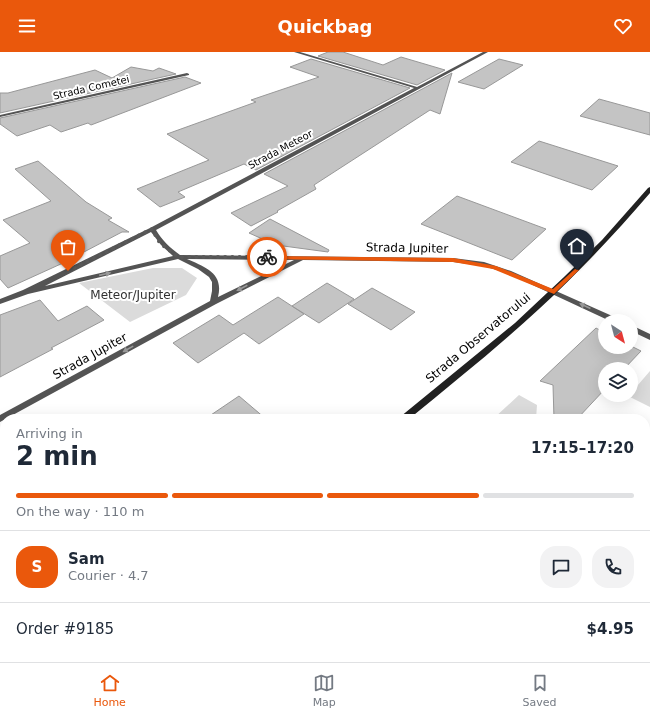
<!DOCTYPE html>
<meta charset="utf-8">
<style>
:root{--surface:#fff;--page:#f2f2f3;--text:#1f2937;--muted:#747a83;--line:#e0e1e3;--accent:#ea580c}
body{margin:0;font-family:"DejaVu Sans",sans-serif;background:var(--page);color:var(--text);height:100vh;display:flex;flex-direction:column;font-size:15px;white-space:nowrap}
*{box-sizing:border-box;margin:0}
p{font-size:13px;color:var(--muted)}
.icon{flex:none;width:22px;height:22px;fill:none;stroke:currentColor;stroke-width:2;stroke-linecap:round;stroke-linejoin:round}
.map{position:relative;flex:1;overflow:hidden}
.side{position:absolute;left:0px;top:362px;width:650px;height:248px;display:flex;flex-direction:column;background:var(--surface);border-radius:16px 16px 0 0;box-shadow:0 4px 16px #0002}
.side>*{flex:none}
.needle{width:26px;rotate:144deg}
.buttons{position:absolute;left:598px;top:262px;display:grid;gap:8px}
.buttons a{display:grid;place-items:center;width:40px;height:40px;border-radius:50%;background:var(--surface);box-shadow:0 4px 16px #0002;font-size:20px}
.pin{position:absolute;display:grid;place-items:center;width:34px;height:34px;color:#fff;margin:-41px -17px;border-radius:50% 50% 50% 0;rotate:-45deg;box-shadow:0 0 4px #0007}
.pin .icon{rotate:45deg}
.courier{position:absolute;display:grid;place-items:center;width:40px;height:40px;margin:-20px;border:3px solid #ea580c;border-radius:50%;background:#fff;color:#222;box-shadow:0 1px 5px #0007}
.overview em{font-style:normal;font-weight:600}
.overview div{display:flex;flex-direction:column-reverse}
.overview{display:flex;align-items:center;justify-content:space-between;height:68px;padding:0 16px}
h1{font-size:26px;font-weight:600;line-height:30px}
.bar{display:grid;grid-template-columns:repeat(4,1fr);gap:6px 4px;align-content:center;height:48px;padding:0 16px}
.bar i{height:5px;border-radius:3px;background:var(--line)}
.bar .current{background:var(--accent)}
.bar p{grid-column:span 4}
.line{display:flex;align-items:center;gap:10px;padding:0 16px;border-top:1px solid var(--line)}
.line div{flex:1}
.round{display:grid;place-items:center;flex:none;width:42px;height:42px;border-radius:16px;background:var(--page)}
header{display:flex;justify-content:space-between;align-items:center;height:52px;padding:0 16px;background:var(--accent);color:#fff;font-size:18px;font-weight:600}
.tabs{display:flex;justify-content:space-around;align-items:center;height:56px;border-top:1px solid var(--line);background:var(--surface);font-size:11px;color:var(--muted)}
.tabs a{display:grid;justify-items:center;gap:2px}
.tabs .current{color:var(--accent)}
.map>svg:first-child{display:block}
</style>
<header><svg class="icon" aria-label="menu" viewBox="0 0 24 24"><path d="M4 6h16M4 12h16M4 18h16"/></svg>Quickbag<svg class="icon" aria-label="heart" viewBox="0 0 24 24"><path d="M12 20l-8-8c-3-5 5-10 8-4 3-6 11-1 8 4z"/></svg></header>
<div class="map">
<svg width="650" height="610" viewBox="0 0 650 610">
<rect width="100%" height="100%" fill="#fff"/>
<path fill="#dbdbdb" d="M153,216H182L197,226L186,243L130,270L79,231Z
M650,319V355L628,344L631,343V341Z
M519,343L537,353L536,367H493Z
M650,516V610H588L591,605H645V524Z
M435,605H532L538,610H431Z"/>
<path fill="#c4c4c4" stroke="#989898" d="M328,0H343L383,13L401,5L445,18L417,33L318,4Z
M311,7L410,36L256,118L244,112L178,140L185,145L160,155L137,137L209,108L167,82L256,50L251,48L319,25L290,15Z
M499,7L523,13L484,37L458,30Z
M131,15L153,19L159,16L176,22L0,61V41H8L95,18L112,26Z
M452,21L440,62L430,58L314,133L316,137L277,159L278,160L251,174L231,161L288,134L264,122Z
M185,25L201,31L91,73L88,71L61,80L50,73L17,84L0,72V66Z
M599,47L650,61V83L580,64Z
M539,89L618,114L592,138L511,110Z
M38,109L86,150L112,166L108,168L129,180H122L63,211L8,236L0,227V204L30,191L3,168L51,149L15,117Z
M457,144L546,177L512,208L421,172Z
M270,167L329,198L328,200L276,193L249,181Z
M327,231L354,247L319,271L292,254Z
M372,236L415,260L391,278L348,252Z
M278,245L304,262L259,292L244,281L198,311L173,291L219,263L233,273Z
M40,248L58,269L87,254L104,268L51,296L53,297L0,325V263Z
M596,276L605,281V295L631,294L641,299L624,317H605V337L577,367H554L553,333L540,329Z
M239,344L266,367H205Z"/>
<g fill="none" stroke-linecap="round" stroke-linejoin="round">
<path fill="#545454" fill-rule="evenodd" d="M294,0H300L417,35L483,0H488L156,178C162,188 170,196 180,203L453,206L484,210L511,219L619,267L620,269H610L507,221L483,214L453,210L303,208L216,252L0,370V363L210,249L212,239V230L209,225L198,217L178,207L28,242L0,252V247L23,238L150,176L414,36ZM151,180L161,193L173,204L45,234ZM187,207L294,208L218,245C224,221 205,215 187,207Z
M187,21L189,22V23L0,65V63Z
M631,273L650,282V288L631,279Z"/>
<path fill="#212121" fill-rule="evenodd" d="M650,135V141C615,182 578,221 539,257C497,296 453,331 409,367H399L400,365L515,271L564,225L602,188L648,136Z
M104,605H119L116,610H101Z"/>
</g>
<defs><path id="oneway-solid" d="M-6-.8H1V-3.2L6.5 0L1 3.2V.8H-6Z"/></defs>
<g fill="#989898">
<use href="#oneway-solid" transform="translate(105 222) rotate(-13)"/>
<use href="#oneway-solid" transform="translate(242 236) rotate(153)"/>
<use href="#oneway-solid" transform="translate(585 254) rotate(-155)"/>
<use href="#oneway-solid" transform="translate(128 297) rotate(151)"/>
</g>
<path fill="#ea580c" d="M267,204L453,206L496,214L553,237L575,217L579,218L554,242L493,217L453,210L265,207V205Z"/>
<g fill="none" stroke-linecap="round" stroke-linejoin="round">
<path stroke="#595959" stroke-width="4" stroke-dasharray="0 7.2" d="M68,219L152,177L160,191L178,205H267"/>
</g>
<g text-anchor="middle" stroke-width="4" stroke-linejoin="round" paint-order="stroke">
<g font-size="10" fill="#000" stroke="#fff">
<text transform="translate(91 35) rotate(-13)" y="4">Strada Cometei</text>
<text transform="translate(280 97) rotate(-28)" y="4">Strada Meteor</text>
</g>
<g font-size="12" fill="#000" stroke="#fff">
<text transform="translate(407 196) rotate(1)" y="4">Strada Jupiter</text>
<text transform="translate(478 286) rotate(-40)" y="4">Strada Observatorului</text>
<text transform="translate(90 304) rotate(-29)" y="4">Strada Jupiter</text>
</g>
<g font-size="12" fill="#323232" stroke="#fff">
<text x="133" y="247">Meteor/Jupiter</text>
</g>
</g>
</svg>
<div class="buttons">
<a><svg class="needle" viewBox="-14 -14 28 28"><path d="M0-13l5 13h-10z" fill="#e53935"/><path d="M0 13l5-13h-10z" fill="#747a83"/></svg></a>
<a><svg class="icon" aria-label="layers" viewBox="0 0 24 24"><path d="M12 4l9 5-9 5-9-5zM3 14l9 5 9-5"/></svg></a>
</div>
<div class="pin" style="left:68px;top:219px;background:#ea580c"><svg class="icon" aria-label="bag" viewBox="0 0 24 24"><path d="M5 8h14l-1 12H6zM9 8a3 3 0 0 1 6 0"/></svg></div>
<div class="pin" style="left:577px;top:218px;background:#1f2937"><svg class="icon" aria-label="home" viewBox="0 0 24 24"><path d="M3 11l9-7 9 7M6 9v11h12V9"/></svg></div>
<div class="courier" style="left:267px;top:205px"><svg class="icon" aria-label="bike" viewBox="0 0 24 24"><circle cx="6" cy="16" r="4"/><circle cx="18" cy="16" r="4"/><path d="M6 16l4-8h5l3 8M10 8l3 8H6M13 5h3"/></svg></div>
<section class="side">
<div class="overview"><div><h1>2 min</h1><p>Arriving in</p></div><em>17:15–17:20</em></div>
<div class="bar"><i class="current"></i><i class="current"></i><i class="current"></i><i></i><p>On the way · 110 m</p></div>
<div class="line" style="height:72px"><b class="round" style="background:var(--accent);color:#fff">S</b><div><b>Sam</b><p>Courier · 4.7</p></div><a class="round"><svg class="icon" aria-label="chat" viewBox="0 0 24 24"><path d="M4 5h16v11H9l-5 4z"/></svg></a><a class="round"><svg class="icon" aria-label="phone" viewBox="0 0 24 24"><path d="M5 4h4l2 5-3 2q2 4 5 5l2-3 5 2v4C11 20 4 13 5 4z"/></svg></a></div>
<div class="line" style="height:52px"><div>Order #9185</div><b>$4.95</b></div>
</section>
</div>
<nav class="tabs">
<a class="current"><svg class="icon" aria-label="home" viewBox="0 0 24 24"><path d="M3 11l9-7 9 7M6 9v11h12V9"/></svg>Home</a>
<a><svg class="icon" aria-label="map" viewBox="0 0 24 24"><path d="M3 6l6-2 6 2 6-2v14l-6 2-6-2-6 2zM9 4v14M15 6v14"/></svg>Map</a>
<a><svg class="icon" aria-label="saved" viewBox="0 0 24 24"><path d="M7 4h10v16l-5-4-5 4z"/></svg>Saved</a>
</nav>
